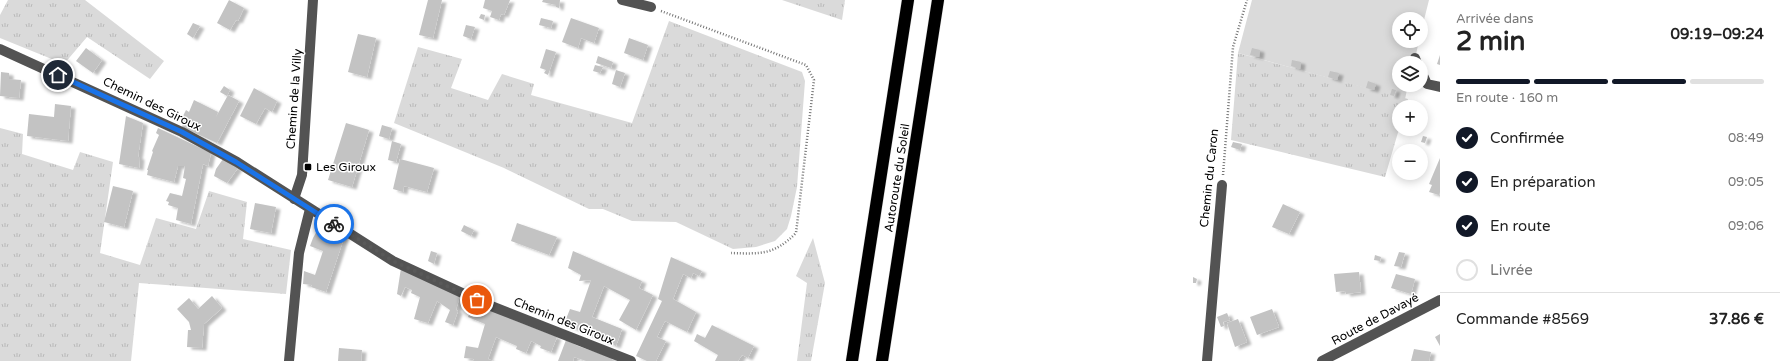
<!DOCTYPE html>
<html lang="fr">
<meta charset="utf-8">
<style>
:root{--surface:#fff;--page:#f2f2f2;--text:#222;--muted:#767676;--line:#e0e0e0;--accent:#111827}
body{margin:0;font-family:"Varela Round",sans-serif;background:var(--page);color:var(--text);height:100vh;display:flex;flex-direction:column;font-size:15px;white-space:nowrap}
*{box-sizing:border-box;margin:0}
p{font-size:13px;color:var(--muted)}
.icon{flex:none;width:22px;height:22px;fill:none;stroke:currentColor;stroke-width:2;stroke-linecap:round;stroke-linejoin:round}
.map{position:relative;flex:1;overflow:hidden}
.side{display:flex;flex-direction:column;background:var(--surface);width:340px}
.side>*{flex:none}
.fabs{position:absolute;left:1392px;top:12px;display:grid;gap:8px}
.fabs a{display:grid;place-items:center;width:36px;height:36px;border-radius:50%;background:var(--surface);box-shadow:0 2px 10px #0003;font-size:20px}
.pin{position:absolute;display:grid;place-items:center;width:34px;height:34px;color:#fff;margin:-17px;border:2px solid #fff;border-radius:50%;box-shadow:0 1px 4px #0007}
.courier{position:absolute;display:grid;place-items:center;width:40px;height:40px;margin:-20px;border:3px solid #1a73e8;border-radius:50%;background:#fff;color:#222;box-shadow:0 1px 5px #0007}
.summary em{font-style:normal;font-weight:700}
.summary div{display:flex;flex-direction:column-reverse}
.summary{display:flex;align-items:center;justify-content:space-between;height:68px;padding:0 16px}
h1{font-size:26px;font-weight:700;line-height:30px}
.bar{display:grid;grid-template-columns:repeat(4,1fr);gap:6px 4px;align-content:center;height:48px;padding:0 16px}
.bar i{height:5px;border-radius:3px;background:var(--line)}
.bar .on{background:var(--accent)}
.bar p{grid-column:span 4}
.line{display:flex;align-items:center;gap:10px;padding:0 16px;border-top:1px solid var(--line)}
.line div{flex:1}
ol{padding:0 16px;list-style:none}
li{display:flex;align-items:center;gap:12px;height:44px}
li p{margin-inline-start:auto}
li .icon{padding:4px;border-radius:50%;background:var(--accent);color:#fff;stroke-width:4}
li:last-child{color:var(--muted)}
li i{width:22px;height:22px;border:2px solid var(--line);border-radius:50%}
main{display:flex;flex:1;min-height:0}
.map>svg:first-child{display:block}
</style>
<main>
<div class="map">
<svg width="1440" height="361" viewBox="0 0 1440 361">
<defs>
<pattern id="grass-tufts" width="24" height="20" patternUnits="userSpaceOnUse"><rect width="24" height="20" fill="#dadada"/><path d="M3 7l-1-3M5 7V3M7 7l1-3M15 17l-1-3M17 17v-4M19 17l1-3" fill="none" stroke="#b9b9b9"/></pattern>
<filter id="shadow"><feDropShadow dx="4.5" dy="2.5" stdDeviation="1" flood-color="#0004"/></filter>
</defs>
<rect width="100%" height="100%" fill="#fff"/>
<path fill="url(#grass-tufts)" d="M8,0H85L164,61L150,79L87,37L64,64L0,38V15Z
M782,0H845L842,20Z
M669,21L802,72L805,81L797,187L791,216L787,229L775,241L756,247L733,249L676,222L632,221L603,209H589L504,168L394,123L418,47L462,59L451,88L488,100L502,74L534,84L531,95L632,123Z
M1238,53L1408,99L1406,107H1399V129L1385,177L1231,140Z
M0,128L23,134L22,154L73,170L80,152L113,162L100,253L140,265L156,218L196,229L209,191L247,202L243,239L291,250L286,294L139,283L131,361H0Z
M813,238L825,283L811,361H797L807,283L796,276Z"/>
<path fill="#dadada" d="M1252,0H1429L1421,32V19H1399V41H1419L1414,63H1399V85H1408L1405,99L1238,53Z"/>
<path fill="#c3c3c3" filter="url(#shadow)" d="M229,0L244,8L238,21L236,20L230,30L217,23Z
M428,0H442L433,38L419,35Z
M485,0H510L504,15L501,14L499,20L490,17L492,11L483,8Z
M543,0H560L559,8L556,7V5L542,2Z
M481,14L485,15L484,20L479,18Z
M541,18L553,21L551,28L539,25Z
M571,18L599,28L594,43L581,38L578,48L562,42Z
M193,23L200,26L193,38L187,34Z
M466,25L475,27L471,39L463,36Z
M358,34L376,38L367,77L348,72Z
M629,38L648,45L643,60L624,53Z
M86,48L102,60L93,73L76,61Z
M1252,48L1260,50L1259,57L1250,55Z
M546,49L556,52L548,75L544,73L546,70L540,68Z
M1440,55V65L1437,64Z
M598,56L613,62L611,68L596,63Z
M1292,60L1301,62L1300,69L1291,66Z
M595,65L603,67L600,73L593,71Z
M616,70L625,73L620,87L612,84Z
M1330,71L1339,73L1337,80L1328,77Z
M1,72L9,73V79L21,80L19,98L0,96Z
M1368,81L1376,84L1374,90L1366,88Z
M224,86L230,90L227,96L220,92Z
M254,88L277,101L272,112L265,108L256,124L240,116Z
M1392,89L1396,90L1394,96L1390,95Z
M228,95L239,101L217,143L182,127L185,119L182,118L186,110L189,112L194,100L218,112L216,117Z
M55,104L71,106L68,141L27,136L29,114L54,117Z
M126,116L143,123L138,157H140L139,168L119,164Z
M346,123L369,130L352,187L328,180Z
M382,125L392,128L389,139L379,136Z
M158,128L211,153L208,166L203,164L191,224L176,220L178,208L168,205L169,202L166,201L170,193L182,196L186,179L183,178L185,166H178L174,182L147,175L148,170H147L153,152L152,151L159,135L156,133Z
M1423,136L1427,137L1425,143L1421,142Z
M392,141L401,144L396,162L388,160Z
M1233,142L1242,144L1240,150L1231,147Z
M1440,158V192L1439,195L1429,192L1432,185L1429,184Z
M223,159L238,168L227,183L214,176L216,169Z
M400,159L434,168L427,192L404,186L403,192L393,189Z
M113,186L133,191L124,227L104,222Z
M255,203L276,207L271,233L250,229Z
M1283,204L1300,212L1289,234L1272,227Z
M322,222L345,235L326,292L311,287L312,285L303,284L304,271L315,275L323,251L310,246L313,238Z
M517,223L557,237L549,255L511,241Z
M464,225L474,230L471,236L461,231Z
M431,251L437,253L434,264L428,261Z
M573,251L642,281L639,288L653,295L636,330L619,320L630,300L604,286L592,317L622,329L616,346L564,324L570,309L580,312L591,280L579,281L581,275L568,268Z
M1399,252L1405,253L1401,267L1394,266Z
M1375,255L1381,257L1380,261L1374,260Z
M671,257L702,271L699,276L693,273L691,278L683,274L673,299L696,312L687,332L665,321L657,337L666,341L656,361H647L636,356L662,301L658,299Z
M401,268L460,295L456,310L458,311L453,325L445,322L450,310L437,301L428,323L414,319L420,297L411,293L412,290L405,287L401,296L397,294Z
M1359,272L1361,292L1346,294L1345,291L1336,292L1334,274Z
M1396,274L1415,279L1411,294L1391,288Z
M1193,277L1197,279L1196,283H1193Z
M212,296L222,308L204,324L202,348L187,347L188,330H191L189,322L177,309L189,298L198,309Z
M469,299L516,321L557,337L551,352L540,348L541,346L531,341L526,353L516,349L517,346L496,337L488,359L493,361H473L474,359L464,358L466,346L478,348L485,324L468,317L471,310L466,307Z
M1272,309L1279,327L1257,335L1250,317Z
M1227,313L1230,320L1223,322L1224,326L1221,327L1217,317Z
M1238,319L1247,342L1235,347L1227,323Z
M712,325L754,346L748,358L742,355L738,361H715L718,355L694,341L697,334L705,338Z
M1440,334V346L1435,337Z
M566,340L578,346L612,358V361H586L574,357L573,361H558Z
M339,348L362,350L361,361H338Z
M1414,349L1431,352L1429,361H1411Z"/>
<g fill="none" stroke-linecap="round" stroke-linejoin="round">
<g stroke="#dbdbdb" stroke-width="13">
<path id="highway" d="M852,361L908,0
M882,361L938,0"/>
</g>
<path stroke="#757575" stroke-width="2.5" stroke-dasharray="1 2" stroke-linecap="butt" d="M661,11L806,65L814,80L796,233C774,255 761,254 731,253
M1223,175L1233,47L1247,0"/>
<path stroke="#535353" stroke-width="10" d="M622,0L651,7
M0,49L182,132L237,162L393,261L486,304L631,361
M1415,58L1417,63
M1421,71L1427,84L1440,87
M294,199L302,175L313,0
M289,361L299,253L310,209
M1207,361L1222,185
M1322,361L1440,300"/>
<use href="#highway" stroke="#000" stroke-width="12"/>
</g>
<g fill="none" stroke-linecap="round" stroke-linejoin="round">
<path stroke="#595959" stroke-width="4" stroke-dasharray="0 7.2" d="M334,224L393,261L477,300"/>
<path stroke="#1a73e8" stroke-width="5" d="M58,75L182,132L236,162L334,224"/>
</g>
<rect fill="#000" stroke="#fff" stroke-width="1.5" x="304" y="163" width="8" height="8" rx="2"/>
<g text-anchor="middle" stroke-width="3" stroke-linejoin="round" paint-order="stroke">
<g font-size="12" fill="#000" stroke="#fff">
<text transform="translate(294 99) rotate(-86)" y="4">Chemin de la Villy</text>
<text transform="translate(152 104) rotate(26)" y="4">Chemin des Giroux</text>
<text transform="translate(897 178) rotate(-81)" y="4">Autoroute du Soleil</text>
<text transform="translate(1209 178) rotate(-84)" y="4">Chemin du Caron</text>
<text transform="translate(1375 319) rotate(-28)" y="4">Route de Davayé</text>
<text transform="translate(564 321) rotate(22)" y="4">Chemin des Giroux</text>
</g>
<g font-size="12" fill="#000" stroke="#fff" text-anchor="start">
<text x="316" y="171">Les Giroux</text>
</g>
</g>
</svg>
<div class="fabs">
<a><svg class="icon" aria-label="locate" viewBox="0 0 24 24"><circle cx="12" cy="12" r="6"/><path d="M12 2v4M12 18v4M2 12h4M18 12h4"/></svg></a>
<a><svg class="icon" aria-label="layers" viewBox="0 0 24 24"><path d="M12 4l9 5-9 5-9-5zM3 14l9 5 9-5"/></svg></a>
<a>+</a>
<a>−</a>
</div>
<div class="pin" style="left:477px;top:300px;background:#ea580c"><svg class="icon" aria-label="bag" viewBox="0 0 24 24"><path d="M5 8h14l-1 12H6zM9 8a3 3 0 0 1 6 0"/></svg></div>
<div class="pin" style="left:58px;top:75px;background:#1f2937"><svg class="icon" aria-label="home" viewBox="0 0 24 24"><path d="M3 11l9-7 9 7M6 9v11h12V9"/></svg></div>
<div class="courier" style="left:334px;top:224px"><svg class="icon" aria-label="bike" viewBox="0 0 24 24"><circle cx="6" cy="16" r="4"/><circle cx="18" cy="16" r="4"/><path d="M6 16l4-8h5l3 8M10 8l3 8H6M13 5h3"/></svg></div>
</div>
<section class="side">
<div class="summary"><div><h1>2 min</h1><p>Arrivée dans</p></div><em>09:19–09:24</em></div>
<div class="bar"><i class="on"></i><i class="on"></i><i class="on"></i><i></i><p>En route · 160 m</p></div>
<ol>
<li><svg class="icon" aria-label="check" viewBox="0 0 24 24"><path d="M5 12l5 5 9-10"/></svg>Confirmée<p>08:49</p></li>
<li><svg class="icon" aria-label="check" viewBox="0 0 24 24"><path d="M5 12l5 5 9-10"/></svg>En préparation<p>09:05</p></li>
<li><svg class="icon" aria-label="check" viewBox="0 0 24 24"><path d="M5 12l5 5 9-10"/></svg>En route<p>09:06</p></li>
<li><i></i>Livrée</li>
</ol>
<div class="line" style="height:52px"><div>Commande #8569</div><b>37.86 €</b></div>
</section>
</main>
